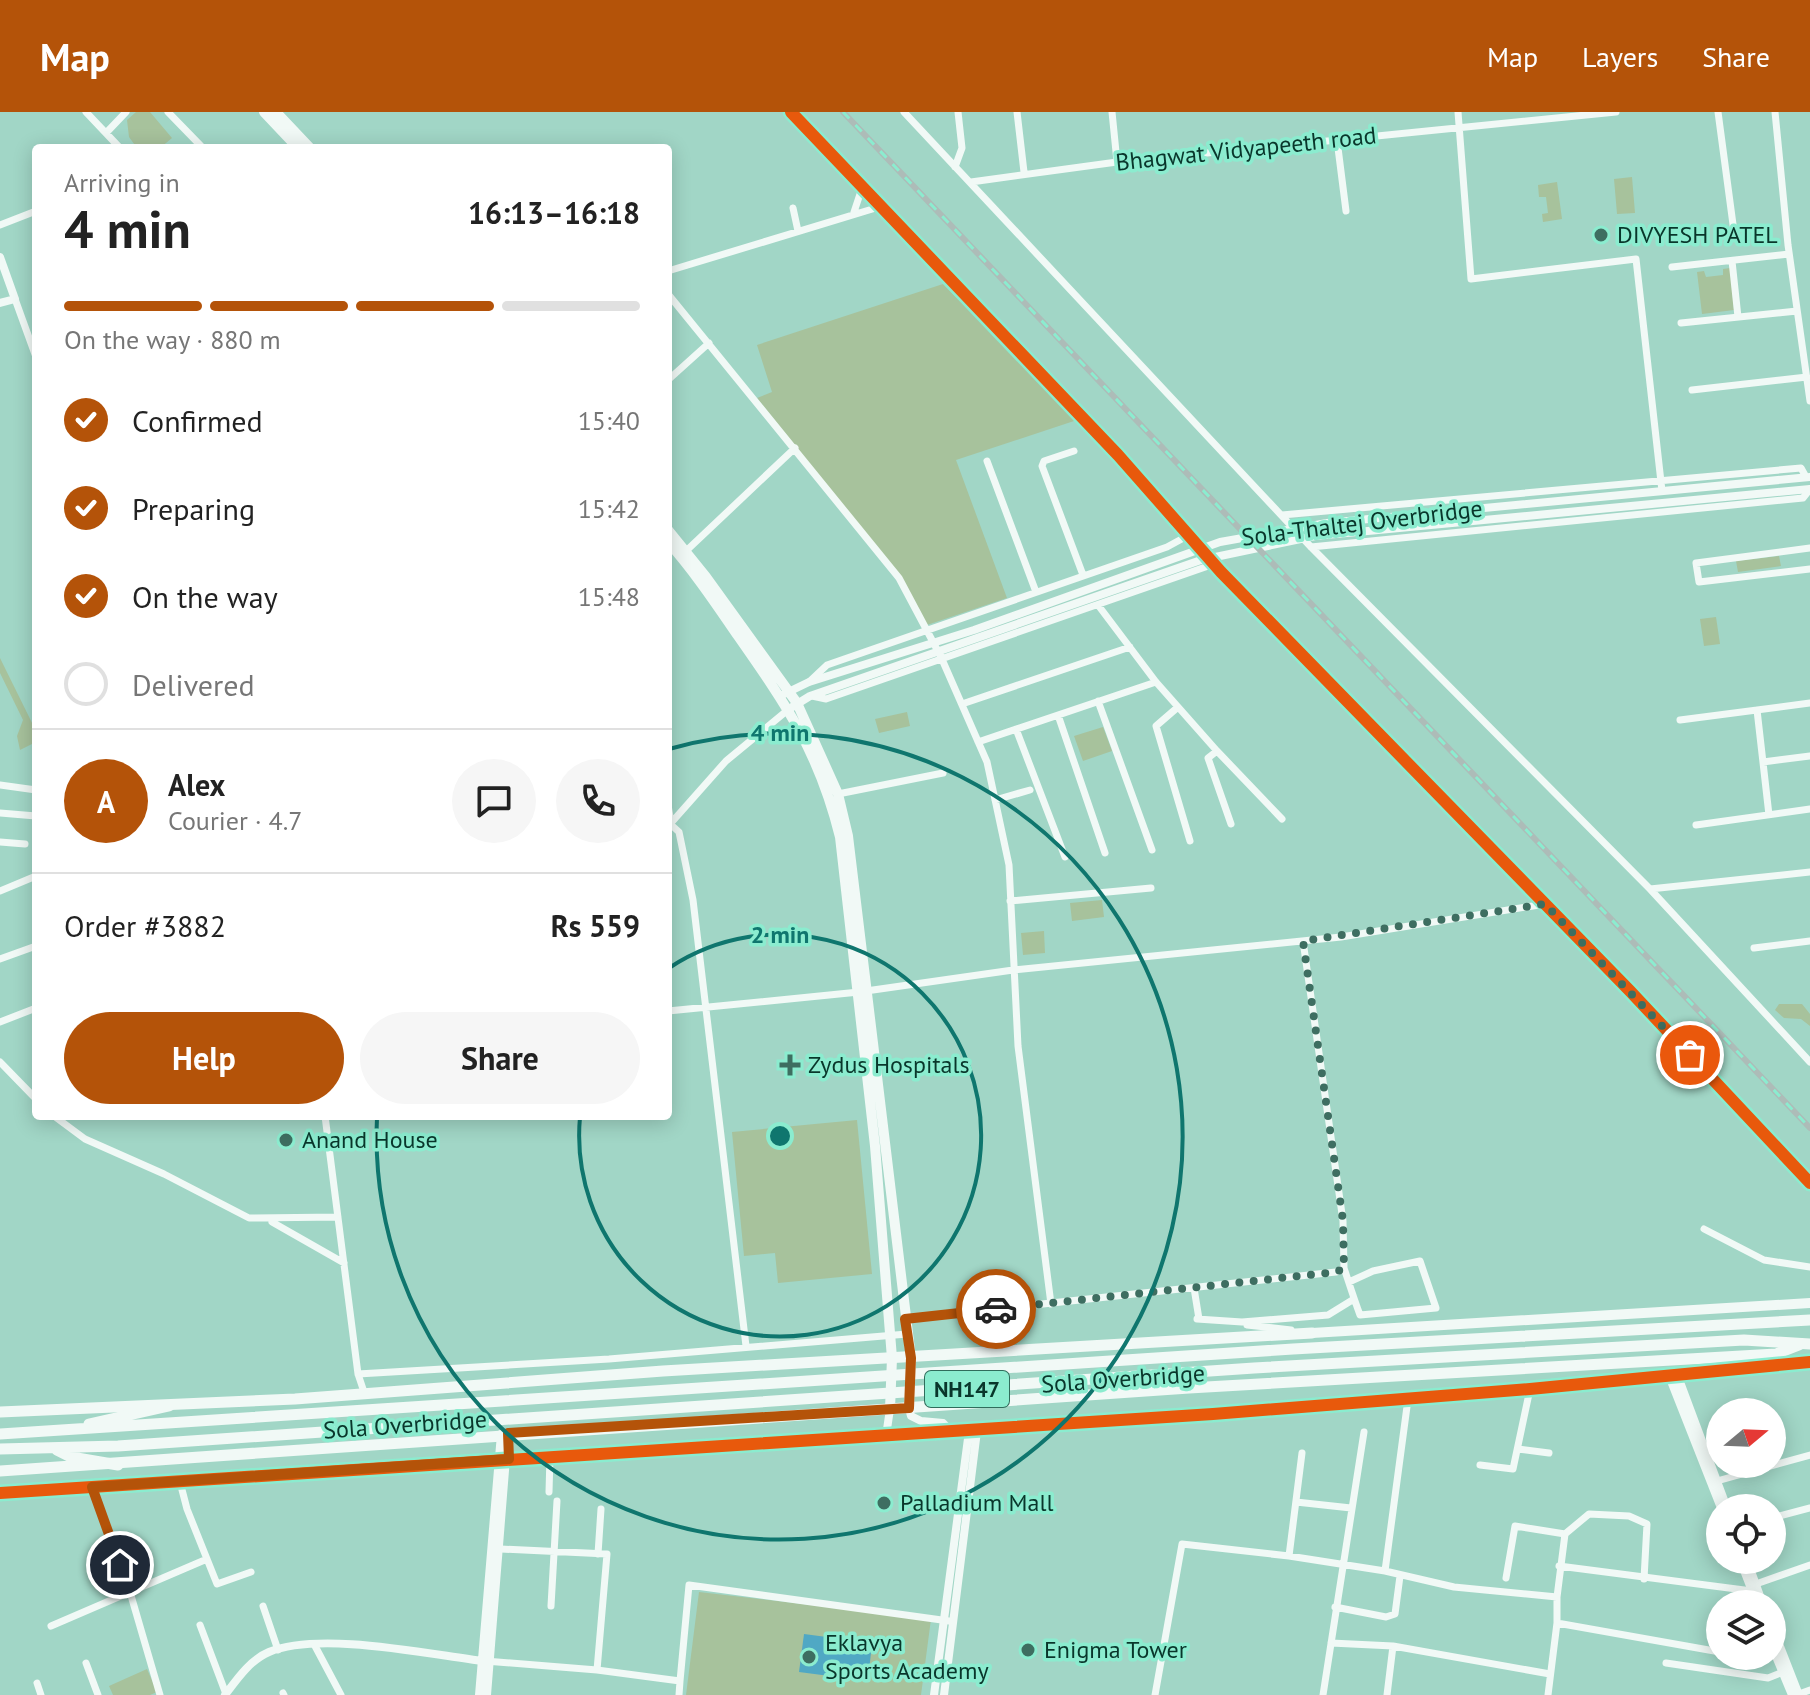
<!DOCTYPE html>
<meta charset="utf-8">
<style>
:root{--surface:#fff;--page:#f6f6f6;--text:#222;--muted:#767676;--line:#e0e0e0;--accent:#b45309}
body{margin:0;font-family:"PT Sans",sans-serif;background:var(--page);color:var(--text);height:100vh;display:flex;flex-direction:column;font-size:30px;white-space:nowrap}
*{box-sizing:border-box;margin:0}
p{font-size:26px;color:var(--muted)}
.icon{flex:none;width:44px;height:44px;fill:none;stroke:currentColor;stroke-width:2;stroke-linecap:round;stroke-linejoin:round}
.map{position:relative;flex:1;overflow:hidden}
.details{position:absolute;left:32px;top:32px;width:640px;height:976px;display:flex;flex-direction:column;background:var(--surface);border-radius:8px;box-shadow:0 4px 20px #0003}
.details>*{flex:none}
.needle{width:52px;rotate:71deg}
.controls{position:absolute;left:1706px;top:1286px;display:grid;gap:16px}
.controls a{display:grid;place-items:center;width:80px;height:80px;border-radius:50%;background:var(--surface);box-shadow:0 4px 20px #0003;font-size:40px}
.pin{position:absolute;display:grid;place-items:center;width:68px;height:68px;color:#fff;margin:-34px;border:4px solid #fff;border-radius:50%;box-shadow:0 2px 8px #0007}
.courier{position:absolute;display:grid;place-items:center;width:80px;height:80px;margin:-40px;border:6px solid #b45309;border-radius:50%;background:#fff;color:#222;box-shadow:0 2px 10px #0007}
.headline em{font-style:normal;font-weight:700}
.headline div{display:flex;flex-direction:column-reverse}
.headline{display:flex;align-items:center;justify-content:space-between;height:136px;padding:0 32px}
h1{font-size:52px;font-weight:700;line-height:60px}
.bar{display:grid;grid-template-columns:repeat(4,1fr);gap:12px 8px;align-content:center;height:96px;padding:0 32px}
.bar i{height:10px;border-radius:6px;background:var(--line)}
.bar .on{background:var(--accent)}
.bar p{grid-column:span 4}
.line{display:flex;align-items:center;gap:20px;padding:0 32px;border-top:2px solid var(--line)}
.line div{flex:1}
.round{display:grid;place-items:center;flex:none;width:84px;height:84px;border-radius:42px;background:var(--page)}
ol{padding:0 32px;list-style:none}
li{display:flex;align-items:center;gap:24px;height:88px}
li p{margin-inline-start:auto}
li .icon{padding:8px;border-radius:50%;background:var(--accent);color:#fff;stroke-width:4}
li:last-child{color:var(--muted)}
li i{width:44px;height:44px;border:4px solid var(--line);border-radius:50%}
.button{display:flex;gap:16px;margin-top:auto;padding:16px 32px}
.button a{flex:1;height:92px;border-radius:48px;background:var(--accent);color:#fff;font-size:32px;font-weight:700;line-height:92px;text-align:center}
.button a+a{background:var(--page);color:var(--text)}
header{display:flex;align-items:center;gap:48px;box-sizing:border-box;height:112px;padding:0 40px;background:var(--accent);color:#fff}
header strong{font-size:38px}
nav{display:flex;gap:44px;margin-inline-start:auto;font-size:28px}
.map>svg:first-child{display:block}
</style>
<header>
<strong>Map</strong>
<nav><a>Map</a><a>Layers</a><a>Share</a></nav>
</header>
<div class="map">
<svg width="1810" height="1583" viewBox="0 0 1810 1583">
<rect width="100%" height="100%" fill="#a1d6c6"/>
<path fill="#a7c29c" d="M136,0H150L172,26L160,36H137L129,25L127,8Z
M1632,65L1635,101L1617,102L1614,67Z
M1557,70L1562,107L1543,110L1542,102L1548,101L1546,85H1539L1538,73Z
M1730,156L1734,198L1702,202L1697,160L1704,159L1706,165L1723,163V157Z
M943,172L1077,308L956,348L1007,486L927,513L900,465L757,286L772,280L757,233Z
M1779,444L1781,454L1738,460L1736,449Z
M1716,505L1720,532L1704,534L1700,507Z
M0,546L36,619V630L20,638L17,624L23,608L0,561Z
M907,600L910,614L879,621L875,607Z
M1103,615L1112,639L1083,649L1074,624Z
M1102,788L1104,805L1072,809L1070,791Z
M1044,819L1045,841L1023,843L1021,821Z
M1779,892H1802L1810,902V914L1801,907L1784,906L1775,898Z
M857,1008L872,1162L778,1171L775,1141L744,1144L732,1020Z
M699,1480L931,1507L921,1583H686Z
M147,1557L157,1580L150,1583H113L109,1574Z"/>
<path fill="#50a8c4" d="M804,1522L872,1531L868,1569L799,1560Z"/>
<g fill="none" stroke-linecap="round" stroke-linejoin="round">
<path stroke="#f1f9f6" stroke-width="7" d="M86,0L120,36
M168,0L201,34L197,36
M791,0L1118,343L1221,460L1630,879L1810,1071
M904,0L1311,435L1650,777L1810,760
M1017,0L1024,60
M1112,0L1117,50
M1458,0L1471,167L1636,147L1662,379
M1718,0L1734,120
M1775,0L1788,133L1810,289
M106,21L126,0
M1337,28L1346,99
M955,55L962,36L958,0
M971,70L1117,50L1616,0
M793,96L798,119
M854,100L862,76
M0,113L36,99
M1732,149L1738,205
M1672,155L1789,142
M668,159L879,95
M668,182L899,466L941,545L987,650L1009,753L1018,934L1051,1192
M15,187L36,245
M1681,211L1797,199
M668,268L709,231
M1692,278L1807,265
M1074,339L1044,349L1042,354L1083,463
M987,349L1036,480
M1282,403L1801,356L1806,365
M1311,435L1803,386L1810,377
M1810,436L1696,451L1699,470L1810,457
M686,439L795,336
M1098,493L1156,570L1217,639L1208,646L1231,712
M809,570L827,553L1167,435L1189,423
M812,584L826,587L1214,452
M1098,589L1152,738
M962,592L1130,535
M1178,595L1156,614L1190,729
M1757,598L1769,703
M1058,603L1105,741
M1680,608L1810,591
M1016,617L1065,745
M978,630L1156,570
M1217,639L1282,707
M1763,650L1810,644
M0,673L36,678
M838,682L943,661
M995,688L1030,678
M668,693L671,711
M0,701L36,704
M668,710L679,720L693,788L746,1234
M671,711L726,649L789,597
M1696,713L1810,697
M0,730L25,732
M1650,777L1810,950
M0,779L36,764
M1010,789L1151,776
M1754,836L1810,829
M0,847L36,834
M668,899L859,880L1013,858L1341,825L1545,792
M0,910L36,896
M0,950L36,987
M54,1004L85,1027L164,1062L249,1106L338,1105
M325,1004L358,1262L364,1280
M272,1110L344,1151
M1704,1117L1764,1148L1810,1155
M1344,1156C1349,1171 1354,1187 1360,1203L1436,1196L1420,1149L1373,1159L1349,1170
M1194,1176L1199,1207
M905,1207L1336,1160L1344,1156L1343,1109L1303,829
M1197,1207L1242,1210L1328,1203L1354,1187
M1247,1213L1291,1218
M358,1262L609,1247L907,1222
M1408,1287L1385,1459L1454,1475L1557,1485V1511
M1518,1337L1549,1341
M1480,1353L1513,1357L1530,1277
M1717,1369L1810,1343
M180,1370L187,1397L217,1472L251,1460
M549,1380L550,1344
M1296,1390L1351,1396
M1772,1406L1810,1396
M501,1437L607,1442L597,1558
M598,1442L601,1397
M1289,1444L1302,1341
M1559,1454L1752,1479
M1506,1466L1515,1414L1565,1422
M1756,1472L1810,1453
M1557,1485L1565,1422L1589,1402L1629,1404L1647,1412L1644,1467
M263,1494L278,1538
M551,1494L557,1389
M1335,1495L1386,1505L1395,1502L1400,1464
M200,1513L226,1582
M51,1514L130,1480L92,1375
M1331,1531L1393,1534
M315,1534L341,1583
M1740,1544L1750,1546
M485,1549L597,1558L680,1569L689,1473L949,1509
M86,1551L98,1583
M1666,1551L1768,1566L1783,1560
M37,1571L41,1583
M283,1581L284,1583
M1799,1582L1810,1578
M160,1583L130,1480L207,1447
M679,1583L680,1569
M1155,1583L1182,1432L1289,1444L1385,1459
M1323,1583L1364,1320
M1387,1583L1393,1534L1550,1562
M1548,1583L1557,1511L1720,1540"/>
<path stroke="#f1f9f6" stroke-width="8" d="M0,145L15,187L0,191
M780,584L809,570L974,518L1220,430L1327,411L1810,365
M789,597L810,584L1201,448L1315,424L1810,377
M1677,1262L1727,1396
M1669,1264L1721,1396
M909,1296L911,1304L921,1309L943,1311L952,1320
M886,1324L890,1297
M0,1381L1213,1302L1530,1277L1810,1250
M1740,1448L1757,1492
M1747,1448L1763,1492
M1772,1514L1799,1583
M1772,1535L1792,1583
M225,1583C237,1567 250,1548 269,1540C320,1519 427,1542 483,1549
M479,1583L501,1322
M487,1583L508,1321
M934,1583L969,1319
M944,1583L977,1319"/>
<path stroke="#f1f9f6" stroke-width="10" d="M264,0L298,36
M276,0L310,36
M668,418L706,465L797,591L838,682L848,724L911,1246L909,1296
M668,430C694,459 716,492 738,524C787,594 819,640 840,725L875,1034L892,1246L890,1297
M1312,1221L1810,1191"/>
<path stroke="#f1f9f6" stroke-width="11" d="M0,1300L295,1287L663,1259L1312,1221
M0,1359L1189,1276L1776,1242L1799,1233"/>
<path stroke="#f1f9f6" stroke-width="11" d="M89,1312L169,1294
M0,1322L1293,1237L1810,1208
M0,1337L118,1334L1254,1256L1744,1228L1810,1232
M57,1338L71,1345L118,1353"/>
<g stroke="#adbcb8" stroke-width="6">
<path id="rail" d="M843,0L1810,1016"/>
</g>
<use href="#rail" stroke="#8beccf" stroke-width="3" stroke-dasharray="9" stroke-linecap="butt"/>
<g stroke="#8beccf" stroke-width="17">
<path id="cycleway" d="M791,0L1118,343L1221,460L1630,879L1810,1071
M0,1381L1213,1302L1530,1277L1810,1250"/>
</g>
<use href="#cycleway" stroke="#e8590c" stroke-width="12"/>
</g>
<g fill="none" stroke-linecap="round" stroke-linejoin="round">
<path stroke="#3e6e61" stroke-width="8" stroke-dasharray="0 14.4" d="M996,1197L1336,1160L1344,1156L1343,1109L1303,829L1545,792L1690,943"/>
<path stroke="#b45309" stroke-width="10" d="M120,1453L92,1375L509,1347L508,1321L909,1296L911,1246L905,1207L996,1197"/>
</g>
<g fill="none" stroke="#0f766e" stroke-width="4">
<path d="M669 856A201 201 0 1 1 580 1005"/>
<path d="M669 637A403 403 0 1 1 377 1006"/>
</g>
<g fill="#3e6e61" stroke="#8beccf" stroke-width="3">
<circle cx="1601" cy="123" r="8"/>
<path d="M786 941h8v8h8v8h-8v8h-8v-8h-8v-8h8z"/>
<circle cx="286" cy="1028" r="8"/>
<circle cx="884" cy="1391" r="8"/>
<circle cx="1028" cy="1538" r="8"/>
<circle cx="809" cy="1545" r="8"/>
</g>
<g text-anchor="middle" stroke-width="7" stroke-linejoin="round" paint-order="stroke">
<rect fill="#8beccf" stroke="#306d5c" stroke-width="2" x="925" y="1259" width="84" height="36" rx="6"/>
<g font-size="22" font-weight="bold" fill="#09362b">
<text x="967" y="1285">NH147</text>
</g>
<g font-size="24" fill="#09362b" stroke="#8beccf">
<text transform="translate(1246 37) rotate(-6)" y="8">Bhagwat Vidyapeeth road</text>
<text transform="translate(1362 411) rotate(-7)" y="8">Sola-Thaltej Overbridge</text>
<text transform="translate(1123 1267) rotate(-4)" y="8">Sola Overbridge</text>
<text transform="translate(405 1313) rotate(-4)" y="8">Sola Overbridge</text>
</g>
<g font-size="24" fill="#09362b" stroke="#8beccf" text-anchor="start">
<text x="1617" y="131">DIVYESH PATEL</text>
<text x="808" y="961">Zydus Hospitals</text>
<text x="302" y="1036">Anand House</text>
<text x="900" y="1399">Palladium Mall</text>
<text x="825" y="1539">Eklavya<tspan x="825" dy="28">Sports Academy</tspan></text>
<text x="1044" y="1546">Enigma Tower</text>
</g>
</g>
<circle cx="780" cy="1024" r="12" fill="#0f766e" stroke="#8beccf" stroke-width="4"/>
<g font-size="24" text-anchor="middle" font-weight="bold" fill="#0f766e" stroke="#8beccf" stroke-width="7" stroke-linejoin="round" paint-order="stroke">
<text x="780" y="629">4 min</text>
<text x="780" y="831">2 min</text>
</g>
</svg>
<div class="controls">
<a><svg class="needle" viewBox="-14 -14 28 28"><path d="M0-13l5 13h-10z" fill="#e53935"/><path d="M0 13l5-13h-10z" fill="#767676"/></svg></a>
<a><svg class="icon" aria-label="locate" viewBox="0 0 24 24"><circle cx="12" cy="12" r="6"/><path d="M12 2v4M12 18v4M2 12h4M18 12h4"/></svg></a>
<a><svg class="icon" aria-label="layers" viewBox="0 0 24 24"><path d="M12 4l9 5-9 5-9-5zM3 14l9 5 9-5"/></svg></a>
</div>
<div class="pin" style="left:1690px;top:943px;background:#ea580c"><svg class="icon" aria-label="bag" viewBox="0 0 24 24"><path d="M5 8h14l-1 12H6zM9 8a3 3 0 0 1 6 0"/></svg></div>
<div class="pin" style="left:120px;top:1453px;background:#1f2937"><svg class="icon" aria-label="home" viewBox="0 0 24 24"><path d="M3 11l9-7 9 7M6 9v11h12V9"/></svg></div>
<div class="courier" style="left:996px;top:1197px"><svg class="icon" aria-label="car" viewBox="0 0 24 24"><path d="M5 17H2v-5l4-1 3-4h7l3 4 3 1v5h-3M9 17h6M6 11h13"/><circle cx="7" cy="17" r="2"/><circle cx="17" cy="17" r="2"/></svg></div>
<section class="details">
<div class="headline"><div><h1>4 min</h1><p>Arriving in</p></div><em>16:13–16:18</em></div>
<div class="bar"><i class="on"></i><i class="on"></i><i class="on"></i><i></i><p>On the way · 880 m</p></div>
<ol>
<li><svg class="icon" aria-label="check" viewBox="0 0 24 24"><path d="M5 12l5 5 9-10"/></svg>Confirmed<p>15:40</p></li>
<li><svg class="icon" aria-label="check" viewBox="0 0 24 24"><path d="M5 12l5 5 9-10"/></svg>Preparing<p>15:42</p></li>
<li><svg class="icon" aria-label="check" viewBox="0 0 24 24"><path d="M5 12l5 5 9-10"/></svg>On the way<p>15:48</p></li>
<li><i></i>Delivered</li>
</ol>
<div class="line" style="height:144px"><b class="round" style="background:var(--accent);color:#fff">A</b><div><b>Alex</b><p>Courier · 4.7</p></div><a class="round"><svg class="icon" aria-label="chat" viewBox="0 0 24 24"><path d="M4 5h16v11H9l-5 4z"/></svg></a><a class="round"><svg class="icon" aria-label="phone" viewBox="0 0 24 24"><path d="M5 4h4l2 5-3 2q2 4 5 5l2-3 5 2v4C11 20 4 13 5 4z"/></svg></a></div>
<div class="line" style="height:104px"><div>Order #3882</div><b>Rs 559</b></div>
<div class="button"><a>Help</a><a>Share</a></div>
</section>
</div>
